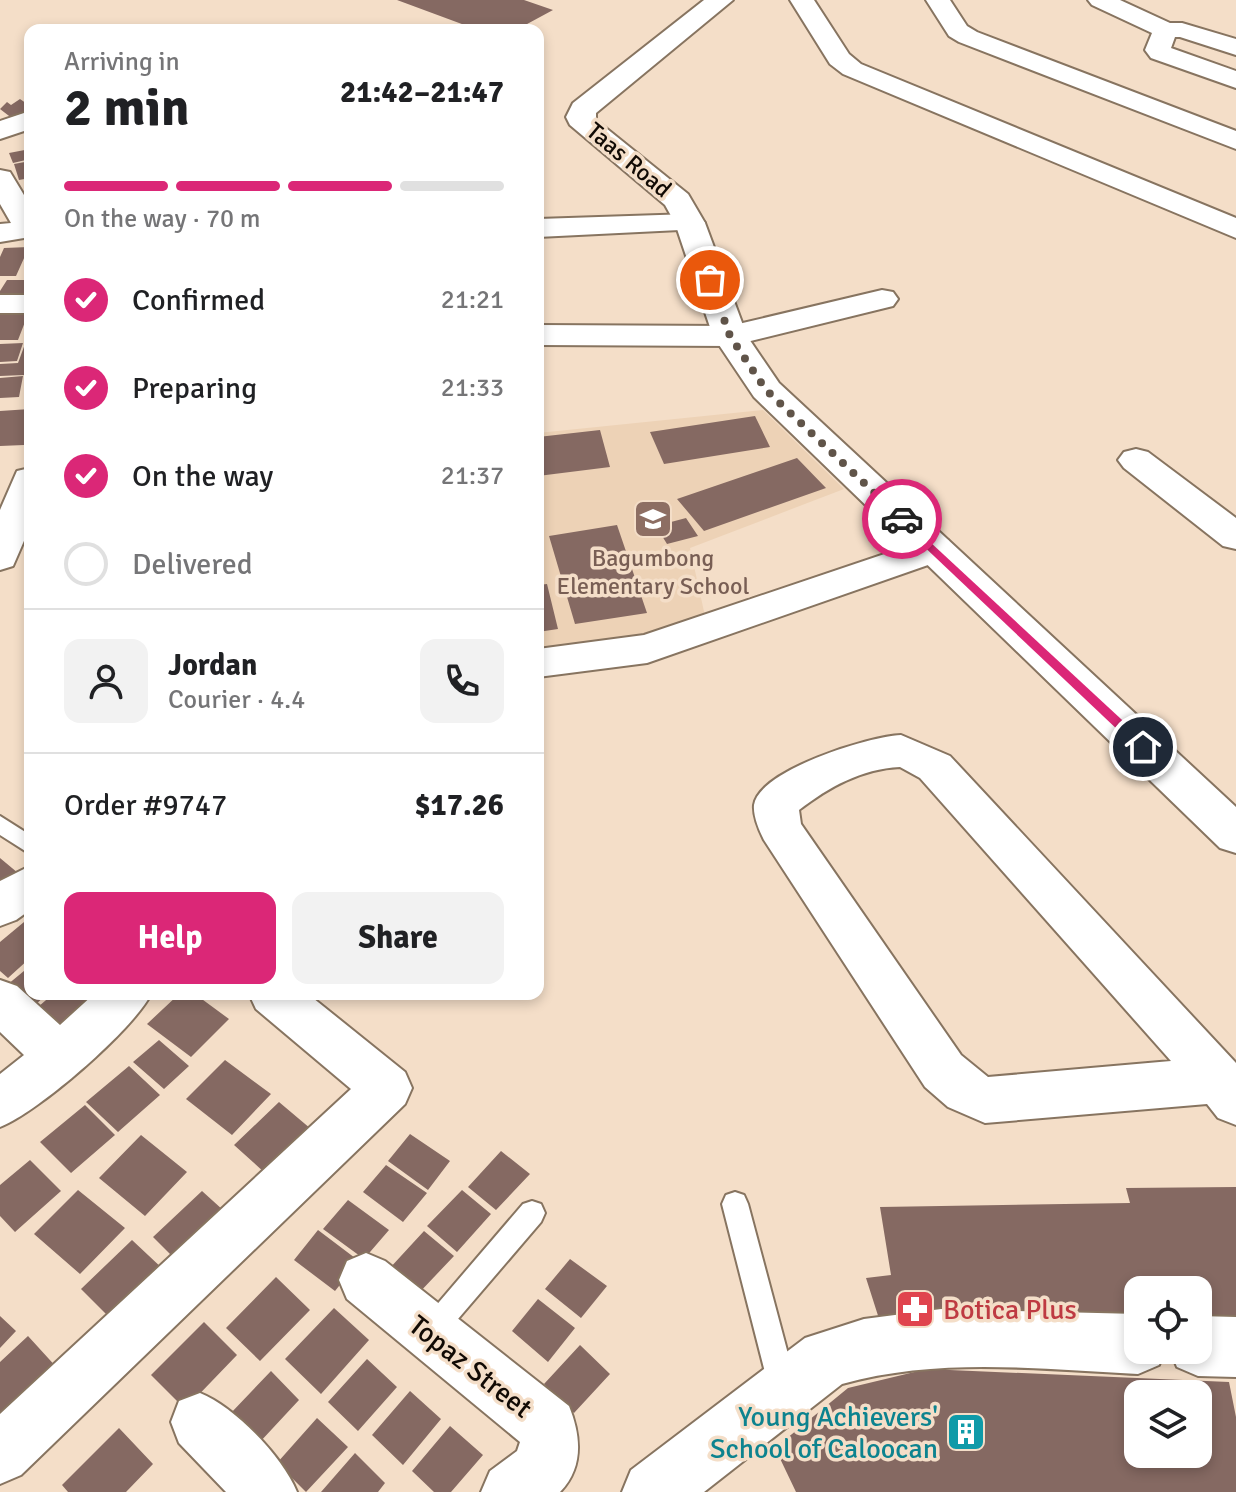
<!DOCTYPE html>
<meta charset="utf-8">
<style>
:root{--surface:#fff;--page:#f2f2f2;--text:#202124;--muted:#757577;--line:#e0e0e0;--accent:#db2777}
body{margin:0;font-family:Signika,sans-serif;background:var(--page);color:var(--text);height:100vh;display:flex;flex-direction:column;font-size:30px;white-space:nowrap}
*{box-sizing:border-box;margin:0}
p{font-size:26px;color:var(--muted)}
.icon{flex:none;width:44px;height:44px;fill:none;stroke:currentColor;stroke-width:2;stroke-linecap:round;stroke-linejoin:round}
.map{position:relative;flex:1;overflow:hidden}
.drawer{position:absolute;left:24px;top:24px;width:520px;height:976px;display:flex;flex-direction:column;background:var(--surface);border-radius:16px;box-shadow:0 4px 12px #0003}
.drawer>*{flex:none}
.fabs{position:absolute;left:1124px;top:1276px;display:grid;gap:16px}
.fabs a{display:grid;place-items:center;width:88px;height:88px;border-radius:16px;background:var(--surface);box-shadow:0 4px 12px #0003;font-size:40px}
.pin{position:absolute;display:grid;place-items:center;width:68px;height:68px;color:#fff;margin:-34px;border:4px solid #fff;border-radius:50%;box-shadow:0 2px 8px #0007}
.courier{position:absolute;display:grid;place-items:center;width:80px;height:80px;margin:-40px;border:6px solid #db2777;border-radius:50%;background:#fff;color:#222;box-shadow:0 2px 10px #0007}
.headline em{font-style:normal;font-weight:700}
.headline div{display:flex;flex-direction:column-reverse}
.headline{display:flex;align-items:center;justify-content:space-between;height:136px;padding:0 40px}
h1{font-size:52px;font-weight:700;line-height:60px}
.bar{display:grid;grid-template-columns:repeat(4,1fr);gap:12px 8px;align-content:center;height:96px;padding:0 40px}
.bar i{height:10px;border-radius:6px;background:var(--line)}
.bar .current{background:var(--accent)}
.bar p{grid-column:span 4}
.line{display:flex;align-items:center;gap:20px;padding:0 40px;border-top:2px solid var(--line)}
.line div{flex:1}
.round{display:grid;place-items:center;flex:none;width:84px;height:84px;border-radius:16px;background:var(--page)}
ol{padding:0 40px;list-style:none}
li{display:flex;align-items:center;gap:24px;height:88px}
li p{margin-inline-start:auto}
li .icon{padding:8px;border-radius:50%;background:var(--accent);color:#fff;stroke-width:4}
li:last-child{color:var(--muted)}
li i{width:44px;height:44px;border:4px solid var(--line);border-radius:50%}
.action{display:flex;gap:16px;margin-top:auto;padding:16px 40px}
.action a{flex:1;height:92px;border-radius:16px;background:var(--accent);color:#fff;font-size:32px;font-weight:700;line-height:92px;text-align:center}
.action a+a{background:var(--page);color:var(--text)}
.map>svg:first-child{display:block}
</style>
<div class="map">
<svg width="1236" height="1492" viewBox="0 0 1236 1492">
<rect width="100%" height="100%" fill="#f4dec8"/>
<path fill="#edd2b6" d="M763,410L844,489L690,548L705,616L641,635L538,649V433Z"/>
<path fill="#856962" fill-rule="evenodd" d="M397,0H524L553,10L516,30H478Z
M20,99L30,106V115L13,119L0,109L7,102L11,105Z
M30,149V159L13,163L9,153Z
M30,161V178L19,180L14,164Z
M29,247L16,276H0V257L4,248Z
M7,280H30V301L0,302V291Z
M0,308L30,309L18,340H0Z
M23,343L17,361L0,362V344Z
M25,344H30V362L24,375L0,376V364L18,363Z
M23,376L19,397L0,398V378Z
M30,409L24,445L0,446V411Z
M755,416L770,447L664,464L650,432Z
M600,430L610,467L538,476V437Z
M797,458L826,488L704,531L677,499Z
M686,518L698,536L667,544L656,526Z
M617,525L647,613L575,624L549,536Z
M547,584L558,629L538,632V585Z
M0,858L24,878L0,896Z
M24,922L30,926V958L8,978L0,971V942Z
M30,966V994H47L34,1006L7,985Z
M53,994H102L65,1028L38,1007Z
M179,994H195L229,1019L191,1057L147,1024Z
M159,1040L189,1066L164,1089L133,1062Z
M225,1060L271,1094L232,1135L186,1099Z
M129,1066L160,1095L118,1132L86,1102Z
M279,1102L311,1129L265,1173L234,1145Z
M85,1105L115,1135L71,1173L40,1142Z
M410,1134L450,1161L428,1190L388,1161Z
M141,1135L187,1172L145,1216L99,1178Z
M501,1151L530,1174L496,1210L468,1187Z
M30,1160L61,1191L15,1232L0,1216V1185Z
M386,1165L427,1193L403,1222L363,1192Z
M1236,1187V1323H1198V1290H1138V1321L881,1325L866,1278L891,1275L880,1207L1130,1203L1126,1188Z
M78,1190L125,1228L80,1274L34,1234Z
M462,1190L491,1214L457,1252L427,1226Z
M202,1191L234,1220L184,1268L153,1237Z
M348,1200L389,1230L364,1259L323,1229Z
M318,1230L359,1261L335,1291L294,1260Z
M424,1231L454,1256L417,1295L389,1269Z
M132,1240L164,1270L112,1320L81,1289Z
M570,1259L607,1286L581,1318L545,1289Z
M276,1277L310,1310L260,1361L226,1328Z
M538,1299L575,1328L548,1362L512,1331Z
M334,1308L369,1340L321,1394L285,1359Z
M0,1316L16,1331L0,1348Z
M204,1322L237,1355L185,1409L151,1375Z
M28,1336L59,1370L0,1422V1362Z
M580,1345L610,1374L574,1413L544,1384Z
M367,1359L397,1387L358,1431L328,1402Z
M927,1369L1229,1382L1236,1417V1492H796L775,1448L848,1388ZM1138,1394H1198V1454H1138Z
M271,1371L299,1400L259,1443L230,1414Z
M410,1391L441,1419L403,1465L372,1435Z
M317,1418L348,1447L306,1492L277,1463Z
M450,1426L483,1455L451,1492H434L412,1471Z
M119,1428L153,1464L126,1492H68L62,1485Z
M355,1453L385,1483L378,1492H321Z"/>
<g fill="none" stroke-linecap="round" stroke-linejoin="round">
<g stroke="#877460" stroke-width="4">
<path id="lane" d="M0,816L30,835V854L0,835Z
M735,1192L744,1195L748,1204L796,1384L792,1394L782,1398L772,1394L768,1384L722,1204L726,1195Z
M532,1201L541,1204L545,1213L541,1222L440,1340L431,1344L422,1340L418,1331L422,1322L523,1204Z"/>
</g>
<g stroke="#877460" stroke-width="4">
<path id="street" d="M790,0H814L849,54L861,64L1236,218V238L843,74L830,64Z
M926,0H950L967,26L977,32L1236,131V149L959,42L949,36Z
M1088,0H1120L1170,23H1182L1236,39V55L1180,37H1175L1171,48L1236,71V88L1151,58L1145,50L1152,33L1092,5Z
M30,111V129L0,139V121Z
M0,170L10,172L30,205V237L0,242V224L11,223L0,204Z
M690,214L700,217L705,223L700,229L538,237V219Z
M882,290L893,292L898,299L893,306L730,346L538,345V325L730,326Z
M0,295H30V313H0Z
M1136,449L1148,452L1236,518V549L1223,546L1124,468L1118,460L1124,452Z
M30,468V527L13,566L0,570V510L17,471Z
M935,537L948,540L954,549L948,558L647,663L538,677V649L644,635Z
M901,735L950,756L1236,1063V1125L1218,1118L1207,1104L985,1123L948,1107L925,1087L764,840C759,830 753,816 754,805C759,770 870,736 901,735ZM900,767L920,778L1171,1061L988,1077L961,1055L801,824L799,810C829,787 861,769 900,767Z
M30,866V910L16,920L0,926V881Z
M0,980L17,986L60,1025L94,994H151C134,1029 37,1113 0,1127V1074L24,1055L0,1032Z
M249,994H308L405,1072L412,1088L405,1104L21,1475L0,1484V1414L351,1089L256,1009Z
M366,1253L385,1261L569,1406C581,1436 584,1467 560,1492H481L490,1471L517,1451L520,1442L347,1299L339,1280L347,1261Z
M200,1393C235,1407 283,1457 297,1492H226L179,1443L171,1422L179,1401Z"/>
</g>
<g stroke="#877460" stroke-width="4">
<path id="secondary" d="M704,0H733L596,113V120L688,194L705,223L747,336L779,383L1236,807V853L1220,848L754,397L713,336L675,223L665,205L570,125L566,117L573,103Z
M941,1309L1138,1314V1350H1165L1159,1365L1138,1374C1039,1369 938,1357 842,1384L704,1492H622L631,1470L805,1338L864,1319Z
M1198,1316L1236,1317V1377L1198,1376L1177,1367L1170,1350H1198Z"/>
</g>
<use href="#lane" fill="#fff" fill-rule="evenodd"/>
<use href="#street" fill="#fff" fill-rule="evenodd"/>
<use href="#secondary" fill="#fff" fill-rule="evenodd"/>
</g>
<path fill="#db2777" d="M902,516L1148,744V750H1139L898,522Z"/>
<g fill="none" stroke-linecap="round" stroke-linejoin="round">
<path stroke="#605449" stroke-width="8" stroke-dasharray="0 14.4" d="M710,280L730,336L766,390L902,519"/>
</g>
<defs>
<g id="school-square" transform="scale(2)"><rect x="-9" y="-9" width="18" height="18" rx="4" fill="#8d6e63" stroke="#f4dec8"/><path d="M0-5L7-2L0 1L-7-2ZM-4 1L0 2.5L4 1V4Q0 6-4 4Z" fill="#fff"/></g>
<g id="pharmacy-square" transform="scale(2)"><rect x="-9" y="-9" width="18" height="18" rx="4" fill="#e0444e" stroke="#f4dec8"/><path d="M-2-6h4v4h4v4h-4v4h-4v-4h-4v-4h4Z" fill="#fff"/></g>
<g id="building-square" transform="scale(2)"><rect x="-9" y="-9" width="18" height="18" rx="4" fill="#0f9aa8" stroke="#f4dec8"/><path d="M-4-6H4V6H1V3H-1V6H-4ZM-2.5-4.3h1.7v1.8h-1.7ZM.8-4.3h1.7v1.8H.8ZM-2.5-1h1.7V.8h-1.7ZM.8-1h1.7V.8H.8Z" fill="#fff"/></g>
</defs>
<g fill-rule="evenodd">
<use href="#school-square" x="653" y="519"/>
<use href="#pharmacy-square" x="915" y="1309"/>
<use href="#building-square" x="966" y="1432"/>
</g>
<g text-anchor="middle" stroke-width="7" stroke-linejoin="round" paint-order="stroke">
<g font-size="24" fill="#110a04" stroke="#f4dec8">
<text transform="translate(629 160) rotate(40)" y="8">Taas Road</text>
</g>
<g font-size="24" fill="#785e54" stroke="#f4dec8">
<text x="653" y="566">Bagumbong<tspan x="653" dy="28">Elementary School</tspan></text>
</g>
<g font-size="28" fill="#be3a42" stroke="#f4dec8" text-anchor="start">
<text x="943" y="1319">Botica Plus</text>
</g>
<g font-size="28" fill="#110a04" stroke="#f4dec8">
<text transform="translate(471 1366) rotate(38)" y="10">Topaz Street</text>
</g>
<g font-size="28" fill="#0d838f" stroke="#f4dec8" text-anchor="end">
<text x="938" y="1426">Young Achievers'<tspan x="938" dy="32">School of Caloocan</tspan></text>
</g>
</g>
</svg>
<div class="fabs">
<a><svg class="icon" aria-label="locate" viewBox="0 0 24 24"><circle cx="12" cy="12" r="6"/><path d="M12 2v4M12 18v4M2 12h4M18 12h4"/></svg></a>
<a><svg class="icon" aria-label="layers" viewBox="0 0 24 24"><path d="M12 4l9 5-9 5-9-5zM3 14l9 5 9-5"/></svg></a>
</div>
<div class="pin" style="left:710px;top:280px;background:#ea580c"><svg class="icon" aria-label="bag" viewBox="0 0 24 24"><path d="M5 8h14l-1 12H6zM9 8a3 3 0 0 1 6 0"/></svg></div>
<div class="pin" style="left:1143px;top:747px;background:#1f2937"><svg class="icon" aria-label="home" viewBox="0 0 24 24"><path d="M3 11l9-7 9 7M6 9v11h12V9"/></svg></div>
<div class="courier" style="left:902px;top:519px"><svg class="icon" aria-label="car" viewBox="0 0 24 24"><path d="M5 17H2v-5l4-1 3-4h7l3 4 3 1v5h-3M9 17h6M6 11h13"/><circle cx="7" cy="17" r="2"/><circle cx="17" cy="17" r="2"/></svg></div>
<section class="drawer">
<div class="headline"><div><h1>2 min</h1><p>Arriving in</p></div><em>21:42–21:47</em></div>
<div class="bar"><i class="current"></i><i class="current"></i><i class="current"></i><i></i><p>On the way · 70 m</p></div>
<ol>
<li><svg class="icon" aria-label="check" viewBox="0 0 24 24"><path d="M5 12l5 5 9-10"/></svg>Confirmed<p>21:21</p></li>
<li><svg class="icon" aria-label="check" viewBox="0 0 24 24"><path d="M5 12l5 5 9-10"/></svg>Preparing<p>21:33</p></li>
<li><svg class="icon" aria-label="check" viewBox="0 0 24 24"><path d="M5 12l5 5 9-10"/></svg>On the way<p>21:37</p></li>
<li><i></i>Delivered</li>
</ol>
<div class="line" style="height:144px"><a class="round"><svg class="icon" aria-label="person" viewBox="0 0 24 24"><circle cx="12" cy="8" r="4"/><path d="M4 21q1-7 8-7t8 7"/></svg></a><div><b>Jordan</b><p>Courier · 4.4</p></div><a class="round"><svg class="icon" aria-label="phone" viewBox="0 0 24 24"><path d="M5 4h4l2 5-3 2q2 4 5 5l2-3 5 2v4C11 20 4 13 5 4z"/></svg></a></div>
<div class="line" style="height:104px"><div>Order #9747</div><b>$17.26</b></div>
<div class="action"><a>Help</a><a>Share</a></div>
</section>
</div>
